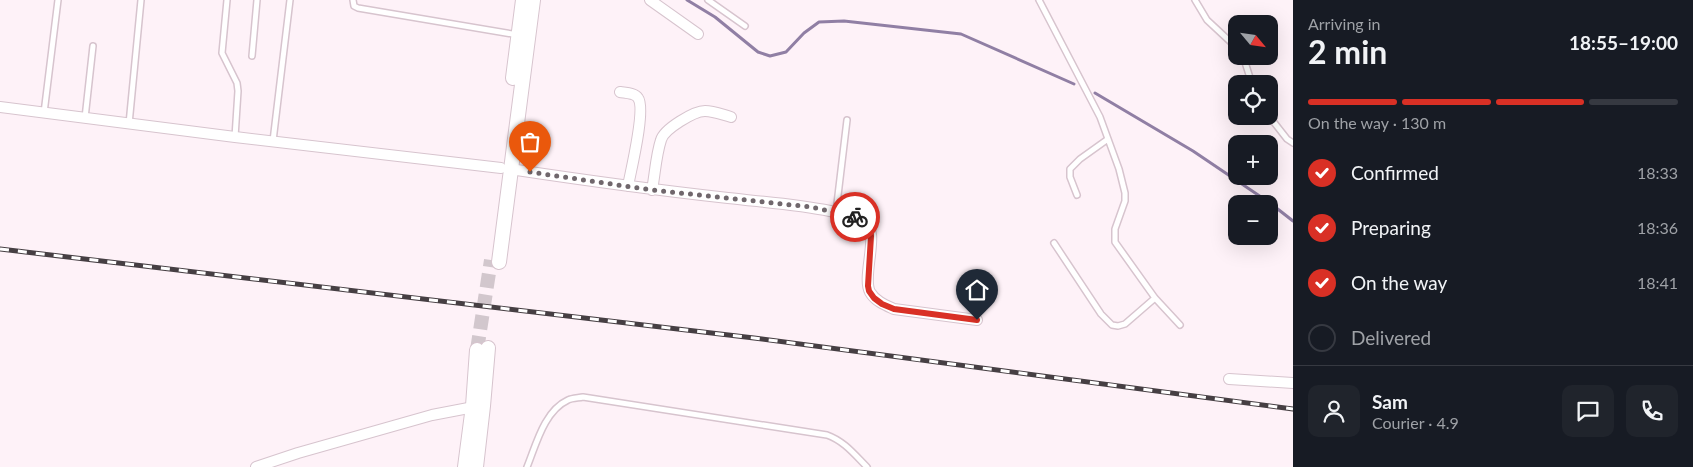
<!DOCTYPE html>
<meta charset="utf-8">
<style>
:root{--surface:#171b24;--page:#20242c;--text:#f1f3f6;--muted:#9ea1a6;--line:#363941;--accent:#d93025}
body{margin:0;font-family:Lato,sans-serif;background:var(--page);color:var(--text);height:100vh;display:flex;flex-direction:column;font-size:19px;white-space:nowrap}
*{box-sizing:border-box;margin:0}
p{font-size:16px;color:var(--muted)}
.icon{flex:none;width:28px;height:28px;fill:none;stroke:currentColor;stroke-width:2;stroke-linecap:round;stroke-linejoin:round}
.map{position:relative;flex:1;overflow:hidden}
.drawer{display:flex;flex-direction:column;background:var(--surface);width:400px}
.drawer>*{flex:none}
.needle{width:32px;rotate:119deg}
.fabs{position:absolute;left:1228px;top:15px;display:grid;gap:10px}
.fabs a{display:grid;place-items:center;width:50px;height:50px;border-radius:10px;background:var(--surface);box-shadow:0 5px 20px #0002;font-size:25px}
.pin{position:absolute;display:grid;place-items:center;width:42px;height:42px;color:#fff;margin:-51px -21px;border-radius:50% 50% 50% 0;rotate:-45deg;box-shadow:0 0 5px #0007}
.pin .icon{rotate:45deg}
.courier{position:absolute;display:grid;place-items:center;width:50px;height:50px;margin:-25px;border:4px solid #d93025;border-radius:50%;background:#fff;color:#222;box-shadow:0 1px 6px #0007}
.overview em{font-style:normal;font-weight:700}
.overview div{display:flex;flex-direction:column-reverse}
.overview{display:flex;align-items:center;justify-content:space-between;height:85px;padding:0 15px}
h1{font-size:32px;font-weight:700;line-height:38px}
.bar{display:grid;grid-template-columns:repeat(4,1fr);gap:8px 5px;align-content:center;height:60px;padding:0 15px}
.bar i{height:6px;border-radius:4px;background:var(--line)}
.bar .active{background:var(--accent)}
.bar p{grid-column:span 4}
.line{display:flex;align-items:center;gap:12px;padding:0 15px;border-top:1px solid var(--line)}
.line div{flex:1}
.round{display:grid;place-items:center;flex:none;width:52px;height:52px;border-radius:10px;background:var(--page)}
ol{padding:0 15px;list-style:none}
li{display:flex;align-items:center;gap:15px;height:55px}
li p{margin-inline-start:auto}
li .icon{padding:5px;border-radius:50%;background:var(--accent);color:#fff;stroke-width:4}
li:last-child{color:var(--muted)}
li i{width:28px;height:28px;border:2px solid var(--line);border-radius:50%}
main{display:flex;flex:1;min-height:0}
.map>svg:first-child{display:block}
</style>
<main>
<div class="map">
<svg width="1293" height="467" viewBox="0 0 1293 467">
<rect width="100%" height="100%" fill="#fef2f8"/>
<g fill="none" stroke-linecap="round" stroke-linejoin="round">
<path stroke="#907fa4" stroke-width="3" d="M687,0L715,17L758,52L770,56L786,52L804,33L819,22L844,21L961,34L1074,84
M1095,93L1193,151L1270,203L1293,221"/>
<path stroke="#d2c7cd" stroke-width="14" stroke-dasharray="14 7" stroke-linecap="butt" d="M477,350L491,260"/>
<g stroke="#d7c4ce" stroke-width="8">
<path id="service" d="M227,0L222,53L237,83L238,91L235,137
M353,0L354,6L358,8L518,35
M708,0L745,26
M1039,0L1100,117L1119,169L1125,193V201L1115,229V242L1155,298L1180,325
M1195,0L1207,20L1236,47
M252,56L257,0
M1243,56L1252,84
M44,113L58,0
M1269,116L1287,139L1293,143
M85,118L93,46
M129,124L141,0
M273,141L290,0
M1077,195L1070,177V169L1080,159L1108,139
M836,212L847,120
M1054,243L1101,314L1112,325L1118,326L1125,324L1155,298
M527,467C536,445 544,411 568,400C572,398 578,398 583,397L827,435C844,441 854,454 867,467"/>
</g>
<g stroke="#d7c4ce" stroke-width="12">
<path id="minor" d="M650,0L698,34
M620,92C625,93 635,93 638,98C646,109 631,170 628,186
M0,107L235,137L501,168
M510,169C583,180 655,190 728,198C762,202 796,204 830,211C840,213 853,215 863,220C882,229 861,276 870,292C875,301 885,305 894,309L977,320
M652,190C655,174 656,155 661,140C664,129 694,111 705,111C714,111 723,115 731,117
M1229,379L1293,383
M256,467L298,453L432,415L479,406"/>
</g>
<g stroke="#d7c4ce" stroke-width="16">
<path id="secondary" d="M513,78L523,0
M499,262L533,0
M465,467L473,406L477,350
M476,467L483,406L488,348"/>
</g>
<use href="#service" stroke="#fff" stroke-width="5"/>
<use href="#minor" stroke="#fff" stroke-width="10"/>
<use href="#secondary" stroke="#fff" stroke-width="14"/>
<g stroke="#463f43" stroke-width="5">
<path id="rail" d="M0,249L754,338L1293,409"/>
</g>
<use href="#rail" stroke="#fff" stroke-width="3" stroke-dasharray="9" stroke-linecap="butt"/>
</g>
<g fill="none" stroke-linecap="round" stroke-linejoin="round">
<path stroke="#70676c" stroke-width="5" stroke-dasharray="0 9" d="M530,172L652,190L811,207L855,217"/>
<path stroke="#d93025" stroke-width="6" d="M855,217L864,220L870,227L871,236L868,286L869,291L874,298L882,304L894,309L977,320"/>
</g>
</svg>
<div class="fabs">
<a><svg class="needle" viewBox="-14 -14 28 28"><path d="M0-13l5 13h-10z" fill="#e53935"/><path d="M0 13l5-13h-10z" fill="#9ea1a6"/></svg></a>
<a><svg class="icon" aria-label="locate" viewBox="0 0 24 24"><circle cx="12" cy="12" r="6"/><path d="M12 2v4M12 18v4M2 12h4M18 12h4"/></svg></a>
<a>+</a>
<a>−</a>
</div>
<div class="pin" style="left:530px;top:172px;background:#ea580c"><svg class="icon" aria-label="bag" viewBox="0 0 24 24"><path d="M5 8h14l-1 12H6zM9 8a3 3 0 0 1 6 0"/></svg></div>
<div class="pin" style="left:977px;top:320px;background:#1f2937"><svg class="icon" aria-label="home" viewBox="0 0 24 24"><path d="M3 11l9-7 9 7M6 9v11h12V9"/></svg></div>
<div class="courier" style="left:855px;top:217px"><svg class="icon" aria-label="bike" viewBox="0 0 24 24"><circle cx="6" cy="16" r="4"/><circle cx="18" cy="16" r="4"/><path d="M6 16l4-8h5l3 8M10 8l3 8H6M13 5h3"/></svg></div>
</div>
<section class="drawer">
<div class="overview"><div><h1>2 min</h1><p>Arriving in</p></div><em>18:55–19:00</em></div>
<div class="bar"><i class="active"></i><i class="active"></i><i class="active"></i><i></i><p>On the way · 130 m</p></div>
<ol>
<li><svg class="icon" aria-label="check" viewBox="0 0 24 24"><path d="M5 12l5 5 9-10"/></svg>Confirmed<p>18:33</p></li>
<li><svg class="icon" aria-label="check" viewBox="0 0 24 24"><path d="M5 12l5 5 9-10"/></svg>Preparing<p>18:36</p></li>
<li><svg class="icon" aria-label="check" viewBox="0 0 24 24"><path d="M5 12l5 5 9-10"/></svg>On the way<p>18:41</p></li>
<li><i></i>Delivered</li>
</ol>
<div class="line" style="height:90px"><a class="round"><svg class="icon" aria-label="person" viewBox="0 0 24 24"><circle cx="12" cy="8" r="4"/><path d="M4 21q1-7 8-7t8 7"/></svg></a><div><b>Sam</b><p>Courier · 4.9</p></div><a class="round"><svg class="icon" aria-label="chat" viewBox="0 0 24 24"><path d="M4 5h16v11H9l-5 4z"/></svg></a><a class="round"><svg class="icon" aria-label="phone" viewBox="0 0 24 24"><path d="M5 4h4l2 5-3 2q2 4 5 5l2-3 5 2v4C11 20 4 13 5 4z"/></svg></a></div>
</section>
</main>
